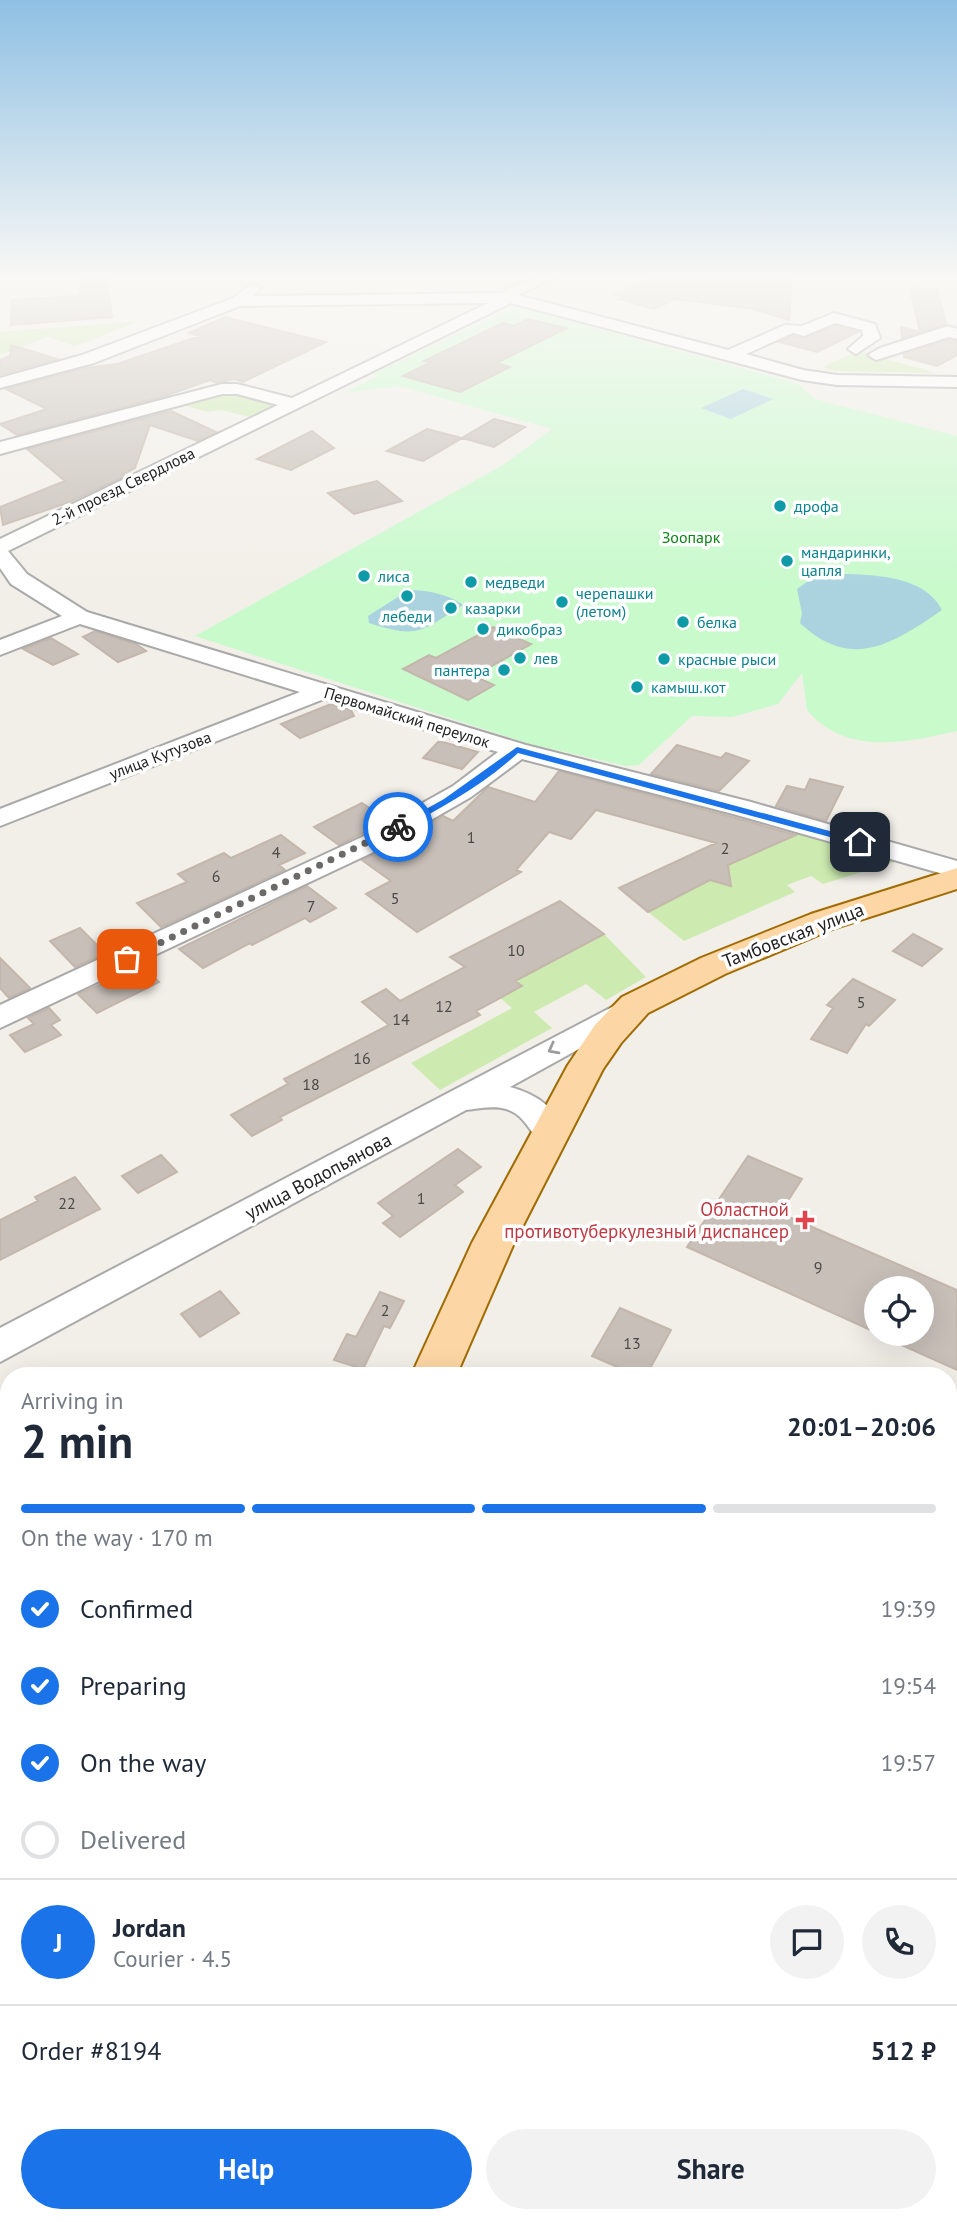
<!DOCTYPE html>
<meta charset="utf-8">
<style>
:root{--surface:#fff;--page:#f2f2f3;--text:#1f2937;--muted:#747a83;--line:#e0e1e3;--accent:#1a73e8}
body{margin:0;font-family:"PT Sans",sans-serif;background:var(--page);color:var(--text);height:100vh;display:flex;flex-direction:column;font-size:26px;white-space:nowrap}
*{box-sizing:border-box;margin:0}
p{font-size:23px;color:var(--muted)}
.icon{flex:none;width:38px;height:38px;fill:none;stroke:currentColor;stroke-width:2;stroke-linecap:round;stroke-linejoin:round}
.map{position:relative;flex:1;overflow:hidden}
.panel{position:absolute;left:0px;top:1367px;width:957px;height:856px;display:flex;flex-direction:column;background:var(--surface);border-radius:28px 28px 0 0;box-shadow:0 7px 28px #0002}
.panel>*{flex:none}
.buttons{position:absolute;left:864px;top:1276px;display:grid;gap:14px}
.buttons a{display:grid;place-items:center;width:70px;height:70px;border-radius:50%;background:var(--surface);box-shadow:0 7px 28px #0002;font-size:35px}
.pin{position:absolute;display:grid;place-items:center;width:60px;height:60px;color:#fff;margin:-30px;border-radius:14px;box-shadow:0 4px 10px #0006}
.courier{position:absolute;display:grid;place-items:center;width:70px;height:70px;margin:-35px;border:5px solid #1a73e8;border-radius:50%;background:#fff;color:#222;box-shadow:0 2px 9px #0007}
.summary em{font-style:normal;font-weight:700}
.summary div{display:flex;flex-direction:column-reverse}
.summary{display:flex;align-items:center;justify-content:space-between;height:119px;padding:0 21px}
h1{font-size:46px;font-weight:700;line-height:52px}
.bar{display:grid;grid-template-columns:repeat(4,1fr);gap:10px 7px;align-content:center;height:84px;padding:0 21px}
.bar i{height:9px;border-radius:5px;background:var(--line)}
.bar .on{background:var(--accent)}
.bar p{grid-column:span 4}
.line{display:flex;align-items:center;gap:18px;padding:0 21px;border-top:2px solid var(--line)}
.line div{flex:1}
.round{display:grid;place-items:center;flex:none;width:74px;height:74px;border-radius:37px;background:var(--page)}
ol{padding:0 21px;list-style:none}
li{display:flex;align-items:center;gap:21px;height:77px}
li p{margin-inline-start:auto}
li .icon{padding:7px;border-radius:50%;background:var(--accent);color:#fff;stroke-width:4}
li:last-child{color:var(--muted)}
li i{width:38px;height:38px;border:4px solid var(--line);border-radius:50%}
.action{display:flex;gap:14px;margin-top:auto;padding:14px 21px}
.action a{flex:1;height:80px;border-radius:42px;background:var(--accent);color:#fff;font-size:28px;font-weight:700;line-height:80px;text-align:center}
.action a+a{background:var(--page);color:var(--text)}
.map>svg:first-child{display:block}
</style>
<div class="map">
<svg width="957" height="2222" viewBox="0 0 957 2222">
<rect width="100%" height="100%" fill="#f2efe9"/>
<path fill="#cdebb0" d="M140,321L75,346L48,337L0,355V332Z
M857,351L937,373L836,371L823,367Z
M221,392L276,405L250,417L221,410L208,412L179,404Z
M802,832L895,862L823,884L811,876L787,885L795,892L684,941L648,912L710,880L723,884L730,882L718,869Z
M604,934L646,977L606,1000L586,984L534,1012L552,1028L440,1090L411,1063L512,1008L500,998L521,987L515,981Z"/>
<path fill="#c8facc" d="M516,306L798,384L815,399L957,436V731C905,743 846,756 807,710L802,673L778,704L732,717L692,716L639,765L626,766L530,744L195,636L503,465L552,429L399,386L343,393L378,376L373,374Z"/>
<path fill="#aad3df" d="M743,389L773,399L731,419L701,408Z
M827,574C864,574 924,573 942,610C894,643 851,672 800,623L802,613L797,589L808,581Z
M409,590C426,590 449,594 463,605C420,632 419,639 369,623L368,616Z"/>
<path fill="#c7bfb8" stroke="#c4b6ab" stroke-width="2" d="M80,278H107L112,317L11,325L12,300L80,296Z
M653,278H792L789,320L753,309L676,299L654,309L618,299L624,297L614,294Z
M910,288L937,289L946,324L902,338L901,327L920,332Z
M225,317L326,342L243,382L235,379L217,383L210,380L165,396L17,435L0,424L47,409L6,389L86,368L117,364L200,336L189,333Z
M528,319L567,328L496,363L510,367L460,392L403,376L431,362L424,361L503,323L514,326Z
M835,326L858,332L817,352L780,342L793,336L805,338Z
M949,340L957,341V355L937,366L904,357V354Z
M11,345L57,359L0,375V360L10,356Z
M171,411L216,432L198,441L150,425L135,468L122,475L125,476L67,503L3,525L0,507L65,481L27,449Z
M494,419L525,427L494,447L462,438Z
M427,429L462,438L423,461L387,451Z
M312,431L334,448L291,470L257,459Z
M377,481L402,501L354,514L328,493Z
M493,627L531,644L474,676L494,685L468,700L403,669L429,655L436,658Z
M95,631L136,644L146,651L118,662L83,637Z
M51,638L78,654L53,665L23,649Z
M331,704L351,710L354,716L300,738L281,724Z
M438,742H443L478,752L462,769L423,758Z
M677,745L721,758L726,753L749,761L719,791L651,774Z
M559,771L732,817L796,835L728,865L731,886L710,880L648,912L619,888L716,843L596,810L571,839L549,832L516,870L521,872L417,932L366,894L391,881L362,860L443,816L453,821L488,787L535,802Z
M810,779L843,787L826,821L776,806L787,786L805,790Z
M362,803L388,820L339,845L314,827Z
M281,835L305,853L279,865L285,870L161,927L137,903L187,882L178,874L224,853L231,858Z
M307,886L336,908L310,922L305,918L252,945L250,943L203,968L179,949Z
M560,901L604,934L515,981L522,986L476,1011L480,1015L280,1117L282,1120L252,1136L231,1115L288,1084L284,1079L389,1025L362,1002L386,989L400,1001L465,967L450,957Z
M80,928L105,953L75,967L50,941Z
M913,934L942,949L922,966L893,951Z
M0,958L30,988L9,998L0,988Z
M142,967L159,982L97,1013L78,994Z
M853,979L895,1000L869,1026L866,1024L847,1053L811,1039L833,1008L827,1005Z
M49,1008L60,1020L51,1025L61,1035L25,1052L10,1035L34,1024L28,1018Z
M458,1149L481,1167L455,1185L463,1192L400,1237L383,1223L393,1216L378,1203Z
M161,1155L177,1172L138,1193L122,1176Z
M748,1156L802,1179L780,1213L957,1290V1370L877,1334H922V1288H877V1333L687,1247Z
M75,1177L100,1209L0,1260V1220L38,1201L35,1197Z
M220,1291L239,1313L200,1337L181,1314Z
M380,1292L404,1301L390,1328L384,1326L363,1369L334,1360L347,1334L356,1337Z
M620,1308L671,1330L646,1376H638L592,1356Z"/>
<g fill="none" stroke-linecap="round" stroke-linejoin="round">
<g stroke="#a9a9a9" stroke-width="4">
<path id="minor" d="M534,278H554L518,295L728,350L785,325L802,326L834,313L875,324L880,338L856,354L848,349L863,336L862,330L835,323L804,336L793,333L746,354L803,370L837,375L957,377V387L837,385L802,380L511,303L8,551L27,574L87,612L526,745L751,802L957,861V878L733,814L522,759L471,797L382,848L0,1028V1005L362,837L453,786L498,752L324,699L0,826V809L300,692L80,624L0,655V640L62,616L11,584L0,568V539L278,405L237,394H222L0,454V442L222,384H237L292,398L488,303L240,306L94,363L0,388V378L82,355L233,298L253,283L261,288L253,296L503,293L509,288Z
M948,326L957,329V339L949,337L876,360L868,355L880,348Z
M633,996L644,999L648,1006L644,1013L510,1087C539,1095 554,1108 569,1134L564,1143C530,1153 534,1117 506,1109C493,1105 478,1109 466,1110L0,1362V1328Z
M948,1939L957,1943V1996L948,1993Z
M957,2103V2222H915L916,2214H948V2107Z"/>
</g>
<g stroke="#a06b00" stroke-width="4">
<path id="major" d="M957,868V889L835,928L725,974L648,1013L621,1043L603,1069L514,1243L456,1376H411L472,1243L568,1065L595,1025L622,997L701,958L811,914Z
M38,2214H105L102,2222H35Z"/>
</g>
<use href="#minor" fill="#fff" fill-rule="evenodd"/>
<use href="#major" fill="#fcd6a4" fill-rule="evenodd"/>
</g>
<defs><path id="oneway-chevron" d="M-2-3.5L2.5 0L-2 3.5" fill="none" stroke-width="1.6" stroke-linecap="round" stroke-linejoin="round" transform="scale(1.75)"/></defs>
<use stroke="#9c9c9c" href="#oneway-chevron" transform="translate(553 1049) rotate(152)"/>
<linearGradient id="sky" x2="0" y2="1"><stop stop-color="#8fc0e4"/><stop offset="0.47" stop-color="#f9f8f5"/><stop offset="1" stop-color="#f9f8f5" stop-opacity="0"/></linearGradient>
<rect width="957" height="589" fill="url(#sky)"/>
<path fill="#1a73e8" d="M517,747L863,840L864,842L856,844L518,753C483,785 443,807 402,829L394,827L444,799Z"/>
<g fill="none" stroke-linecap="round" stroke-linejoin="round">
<path stroke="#6b6a68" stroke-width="7" stroke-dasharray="0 12.6" d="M127,959L398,827"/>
</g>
<g fill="#0f9aa8" stroke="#fff" stroke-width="2.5">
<circle cx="780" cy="506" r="7"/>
<circle cx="787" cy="561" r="7"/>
<circle cx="364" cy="576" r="7"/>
<circle cx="471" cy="582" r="7"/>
<circle cx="407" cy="596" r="7"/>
<circle cx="562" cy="602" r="7"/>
<circle cx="451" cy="608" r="7"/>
<circle cx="683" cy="622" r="7"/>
<circle cx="483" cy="629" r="7"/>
<circle cx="520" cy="658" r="7"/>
<circle cx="664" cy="659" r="7"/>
<circle cx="504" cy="670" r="7"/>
<circle cx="637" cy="687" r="7"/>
</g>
<path fill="#e0444e" stroke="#fff" stroke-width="2.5" d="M801.5 1209.5h7v7h7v7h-7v7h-7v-7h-7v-7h7z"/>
<g text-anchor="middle" stroke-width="7" stroke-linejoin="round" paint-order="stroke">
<g font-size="16" fill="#222" stroke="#fff">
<text transform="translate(123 486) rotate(-26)" y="6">2-й проезд Свердлова</text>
<text transform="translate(407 717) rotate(17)" y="6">Первомайский переулок</text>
<text transform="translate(160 755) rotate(-21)" y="6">улица Кутузова</text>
</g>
<g font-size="16" fill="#0d838f" stroke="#fff" text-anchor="start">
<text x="794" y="512">дрофа</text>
<text x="801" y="558">мандаринки,<tspan x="801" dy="18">цапля</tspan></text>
<text x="378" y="582">лиса</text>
<text x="485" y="588">медведи</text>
<text x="576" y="599">черепашки<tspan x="576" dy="18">(летом)</tspan></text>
<text x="465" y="614">казарки</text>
<text x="407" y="622" text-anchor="middle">лебеди</text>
<text x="697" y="628">белка</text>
<text x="497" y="635">дикобраз</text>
<text x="534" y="664">лев</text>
<text x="678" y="665">красные рыси</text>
<text x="490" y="676" text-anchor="end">пантера</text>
<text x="651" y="693">камыш.кот</text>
</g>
<g font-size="16" fill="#0c8416" stroke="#fff">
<text x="691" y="543">Зоопарк</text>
</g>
<g font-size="16" fill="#4b4948">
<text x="471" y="843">1</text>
<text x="725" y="854">2</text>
<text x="276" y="858">4</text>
<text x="216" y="882">6</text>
<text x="395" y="904">5</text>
<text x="311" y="912">7</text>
<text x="516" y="956">10</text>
<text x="861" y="1008">5</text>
<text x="444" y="1012">12</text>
<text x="401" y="1025">14</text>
<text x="362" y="1064">16</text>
<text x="311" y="1090">18</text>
<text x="421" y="1204">1</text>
<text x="67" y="1209">22</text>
<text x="818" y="1273">9</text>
<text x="385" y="1316">2</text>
<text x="632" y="1349">13</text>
</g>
<g font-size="19" fill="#222" stroke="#fff">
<text transform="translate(793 935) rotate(-21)" y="7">Тамбовская улица</text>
<text transform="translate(318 1176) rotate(-28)" y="7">улица Водопьянова</text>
</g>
<g font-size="19" fill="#be3a42" stroke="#fff" text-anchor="end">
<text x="789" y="1216">Областной<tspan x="789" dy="22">противотуберкулезный диспансер</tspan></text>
</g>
</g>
</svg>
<div class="buttons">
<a><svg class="icon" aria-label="locate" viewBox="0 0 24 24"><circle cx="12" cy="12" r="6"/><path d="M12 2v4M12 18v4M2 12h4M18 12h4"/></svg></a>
</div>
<div class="pin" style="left:127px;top:959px;background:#ea580c"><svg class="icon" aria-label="bag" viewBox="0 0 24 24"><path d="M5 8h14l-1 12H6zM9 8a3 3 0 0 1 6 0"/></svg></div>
<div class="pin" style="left:860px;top:842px;background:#1f2937"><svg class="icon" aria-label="home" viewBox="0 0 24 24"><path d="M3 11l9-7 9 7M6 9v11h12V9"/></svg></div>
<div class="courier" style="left:398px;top:827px"><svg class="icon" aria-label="bike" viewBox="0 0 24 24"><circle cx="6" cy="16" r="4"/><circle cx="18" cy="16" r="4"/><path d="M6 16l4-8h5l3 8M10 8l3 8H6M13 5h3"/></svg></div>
<section class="panel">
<div class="summary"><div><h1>2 min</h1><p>Arriving in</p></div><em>20:01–20:06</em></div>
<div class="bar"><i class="on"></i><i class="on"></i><i class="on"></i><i></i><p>On the way · 170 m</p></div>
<ol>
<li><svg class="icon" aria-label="check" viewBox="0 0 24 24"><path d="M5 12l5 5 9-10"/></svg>Confirmed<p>19:39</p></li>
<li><svg class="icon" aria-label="check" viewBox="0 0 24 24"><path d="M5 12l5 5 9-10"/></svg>Preparing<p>19:54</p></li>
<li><svg class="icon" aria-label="check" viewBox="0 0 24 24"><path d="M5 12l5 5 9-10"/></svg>On the way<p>19:57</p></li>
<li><i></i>Delivered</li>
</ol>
<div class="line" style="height:126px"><b class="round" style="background:var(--accent);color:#fff">J</b><div><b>Jordan</b><p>Courier · 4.5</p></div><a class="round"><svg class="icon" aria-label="chat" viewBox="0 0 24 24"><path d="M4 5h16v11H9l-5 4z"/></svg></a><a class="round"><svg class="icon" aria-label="phone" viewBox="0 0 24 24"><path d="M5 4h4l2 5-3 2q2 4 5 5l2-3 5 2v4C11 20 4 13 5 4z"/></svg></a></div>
<div class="line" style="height:91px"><div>Order #8194</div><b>512 ₽</b></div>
<div class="action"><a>Help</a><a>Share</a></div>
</section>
</div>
